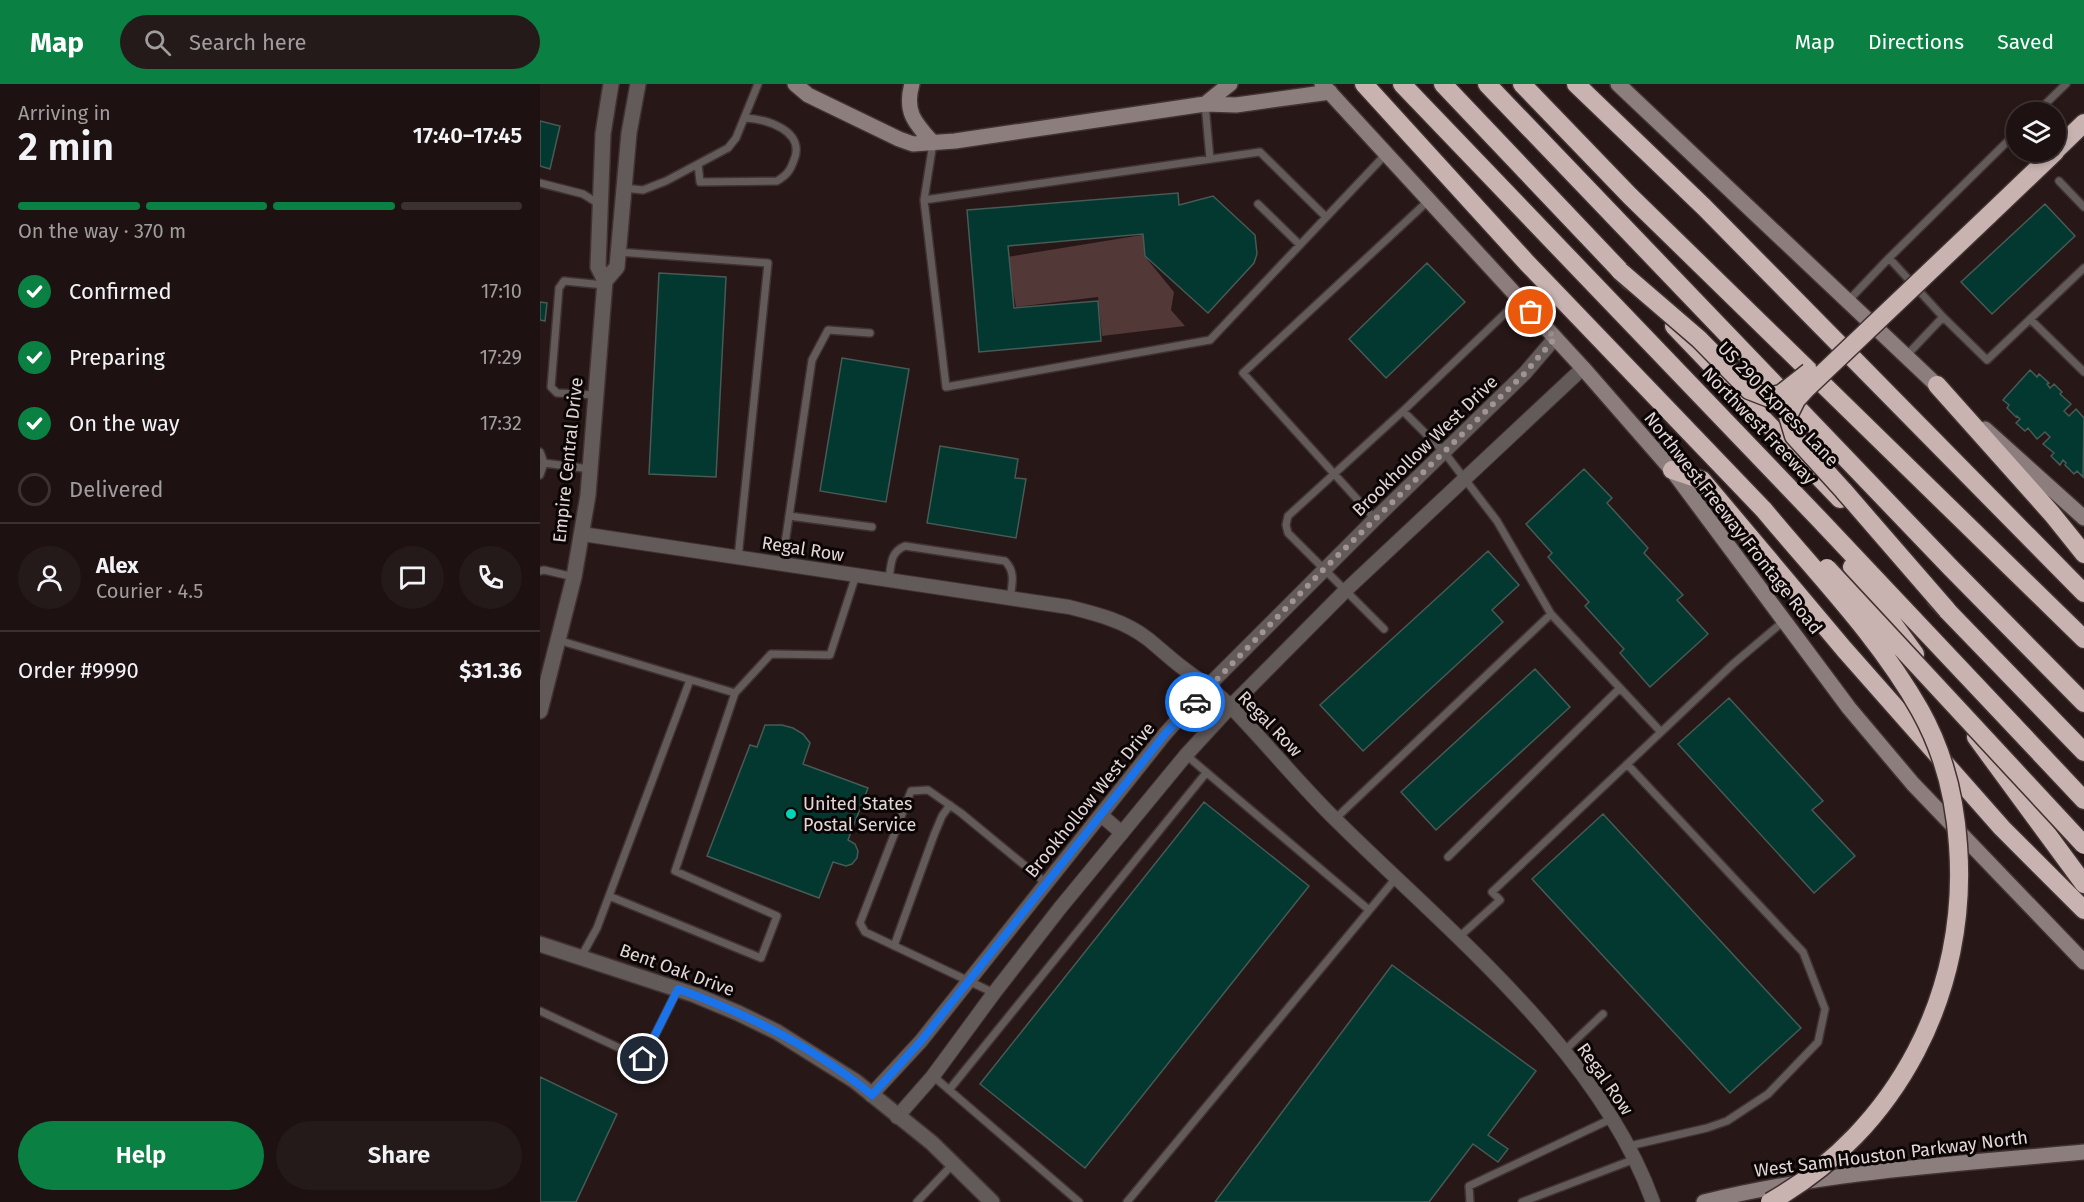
<!DOCTYPE html>
<meta charset="utf-8">
<style>
:root{--surface:#1d1111;--page:#251a1a;--text:#f1f3f6;--muted:#a09d9f;--line:#3b3131;--accent:#0b8043}
body{margin:0;font-family:"Fira Sans",sans-serif;background:var(--page);color:var(--text);height:100vh;display:flex;flex-direction:column;font-size:22px;white-space:nowrap}
*{box-sizing:border-box;margin:0}
p{font-size:20px;color:var(--muted)}
.icon{flex:none;width:33px;height:33px;fill:none;stroke:currentColor;stroke-width:2;stroke-linecap:round;stroke-linejoin:round}
.map{position:relative;flex:1;overflow:hidden}
.drawer{display:flex;flex-direction:column;background:var(--surface);width:540px}
.drawer>*{flex:none}
.fabs{position:absolute;left:1466px;top:18px;display:grid;gap:12px}
.fabs a{display:grid;place-items:center;width:60px;height:60px;border-radius:50%;background:var(--surface);box-shadow:0 3px 9px #0003,0 0 0 2px var(--line);font-size:30px}
.pin{position:absolute;display:grid;place-items:center;width:51px;height:51px;color:#fff;margin:-26px;border:3px solid #fff;border-radius:50%;box-shadow:0 2px 6px #0007}
.courier{position:absolute;display:grid;place-items:center;width:60px;height:60px;margin:-30px;border:4px solid #1a73e8;border-radius:50%;background:#fff;color:#222;box-shadow:0 2px 8px #0007}
.summary em{font-style:normal;font-weight:600}
.summary div{display:flex;flex-direction:column-reverse}
.summary{display:flex;align-items:center;justify-content:space-between;height:102px;padding:0 18px}
h1{font-size:39px;font-weight:600;line-height:45px}
.bar{display:grid;grid-template-columns:repeat(4,1fr);gap:9px 6px;align-content:center;height:72px;padding:0 18px}
.bar i{height:8px;border-radius:4px;background:var(--line)}
.bar .current{background:var(--accent)}
.bar p{grid-column:span 4}
.line{display:flex;align-items:center;gap:15px;padding:0 18px;border-top:2px solid var(--line)}
.line div{flex:1}
.round{display:grid;place-items:center;flex:none;width:63px;height:63px;border-radius:32px;background:var(--page)}
ol{padding:0 18px;list-style:none}
li{display:flex;align-items:center;gap:18px;height:66px}
li p{margin-inline-start:auto}
li .icon{padding:6px;border-radius:50%;background:var(--accent);color:#fff;stroke-width:4}
li:last-child{color:var(--muted)}
li i{width:33px;height:33px;border:3px solid var(--line);border-radius:50%}
.action{display:flex;gap:12px;margin-top:auto;padding:12px 18px}
.action a{flex:1;height:69px;border-radius:36px;background:var(--accent);color:#fff;font-size:24px;font-weight:600;line-height:69px;text-align:center}
.action a+a{background:var(--page);color:var(--text)}
header{display:flex;align-items:center;gap:36px;box-sizing:border-box;height:84px;padding:0 30px;background:var(--accent);color:#fff}
header strong{font-size:28px}
nav{display:flex;gap:33px;margin-inline-start:auto;font-size:21px}
.search{width:420px;height:54px;background:var(--page);display:flex;align-items:center;gap:15px;box-sizing:border-box;padding:0 21px;border-radius:33px;color:var(--muted);font-size:22px}
main{display:flex;flex:1;min-height:0}
.map>svg:first-child{display:block}
</style>
<header>
<strong>Map</strong>
<div class="search"><svg class="icon" aria-label="search" viewBox="0 0 24 24"><circle cx="10" cy="10" r="6"/><path d="M15 15l6 6"/></svg>Search here</div>
<nav><a>Map</a><a>Directions</a><a>Saved</a></nav>
</header>
<main>
<section class="drawer">
<div class="summary"><div><h1>2 min</h1><p>Arriving in</p></div><em>17:40–17:45</em></div>
<div class="bar"><i class="current"></i><i class="current"></i><i class="current"></i><i></i><p>On the way · 370 m</p></div>
<ol>
<li><svg class="icon" aria-label="check" viewBox="0 0 24 24"><path d="M5 12l5 5 9-10"/></svg>Confirmed<p>17:10</p></li>
<li><svg class="icon" aria-label="check" viewBox="0 0 24 24"><path d="M5 12l5 5 9-10"/></svg>Preparing<p>17:29</p></li>
<li><svg class="icon" aria-label="check" viewBox="0 0 24 24"><path d="M5 12l5 5 9-10"/></svg>On the way<p>17:32</p></li>
<li><i></i>Delivered</li>
</ol>
<div class="line" style="height:108px"><a class="round"><svg class="icon" aria-label="person" viewBox="0 0 24 24"><circle cx="12" cy="8" r="4"/><path d="M4 21q1-7 8-7t8 7"/></svg></a><div><b>Alex</b><p>Courier · 4.5</p></div><a class="round"><svg class="icon" aria-label="chat" viewBox="0 0 24 24"><path d="M4 5h16v11H9l-5 4z"/></svg></a><a class="round"><svg class="icon" aria-label="phone" viewBox="0 0 24 24"><path d="M5 4h4l2 5-3 2q2 4 5 5l2-3 5 2v4C11 20 4 13 5 4z"/></svg></a></div>
<div class="line" style="height:78px"><div>Order #9990</div><b>$31.36</b></div>
<div class="action"><a>Help</a><a>Share</a></div>
</section>
<div class="map">
<svg width="1544" height="1118" viewBox="0 0 1544 1118">
<rect width="100%" height="100%" fill="#271717"/>
<path fill="#523837" d="M608,150L614,164L607,175L634,208L631,226L645,242L562,252L558,213L476,223L467,173Z"/>
<path fill="#02382f" stroke="#475a55" stroke-width="1.5" d="M0,37L20,42L10,85L0,82Z
M638,109L639,121L673,112L715,151L717,170L714,179L668,229L605,172L603,150L468,162L474,224L558,217L561,257L439,268L427,126Z
M1505,120L1535,152L1452,230L1421,198Z
M887,179L925,218L846,294L809,255Z
M119,189L186,193L176,393L109,390Z
M0,218L7,219L5,237L0,236Z
M302,274L369,285L346,418L280,407Z
M1490,286L1497,293L1499,290L1509,299L1507,300L1510,304L1514,300L1522,308L1520,310L1531,320L1524,327L1529,332L1536,325L1544,334L1543,393L1537,387L1534,390L1525,381L1526,379L1523,376L1520,381L1511,372L1514,369L1503,360L1510,353L1505,348L1497,355L1488,344L1485,347L1476,339L1480,335L1477,332L1476,333L1467,324L1469,321L1463,316Z
M400,362L478,375L475,394L486,395L476,454L387,439Z
M1044,385L1072,414L1067,419L1108,464L1104,469L1143,511L1137,516L1168,550L1110,603L1080,569L1084,565L1045,522L1049,518L1008,473L1012,469L986,440Z
M948,467L979,501L952,526L963,538L823,667L780,621Z
M995,585L1030,623L896,746L861,708Z
M1189,614L1283,717L1272,726L1315,772L1274,809L1138,660Z
M225,641H242L253,644L263,650L270,659L263,680L328,704L308,756L315,760L318,767L317,774L312,780L306,782L293,778L279,814L167,772L210,661L217,663Z
M664,718L769,802L545,1084L440,1000Z
M1063,730L1261,944L1190,1009L992,795Z
M852,881L996,987L948,1051L968,1065L958,1078L933,1060L889,1118H675Z
M0,993L77,1030L36,1118H0Z"/>
<g fill="none" stroke-linecap="round" stroke-linejoin="round">
<g stroke="#413232" stroke-width="10">
<path id="service" d="M665,20L670,75
M1497,28L1526,0
M393,59L384,116L406,303L670,256L846,70
M158,80L160,98L237,97C247,91 250,87 254,76C266,47 227,35 205,34
M1519,97L1544,123
M0,99L43,110L59,120
M83,104L103,106L126,97L188,64L196,54L218,0
M384,116L720,68L786,133
M718,120L760,161
M78,168L228,179L198,474
M1349,174L1403,233
M1308,217L1349,174L1476,49
M1490,235L1544,288
M1366,272L1403,233L1447,276L1544,184
M56,311L17,309L11,303L19,204L24,197L64,201
M863,327L904,368L957,437L1011,530L1121,648
M0,368L4,379L0,391
M4,379L50,385
M249,432L332,443
M835,435L703,289L888,117
M242,480L272,276L288,246L330,249
M0,487L4,486L34,493
M349,496C351,481 350,468 365,462L465,477C476,488 472,501 470,514
M844,545L748,449L746,441L748,432L863,327L979,216
M18,556L195,609L231,570L290,571L316,491
M646,671L829,826
M1087,680L1263,868L1285,925L1278,958L1228,1010L1187,1037L1167,1044L1089,1062
M795,735L1011,530
M908,773L1080,604
M69,812L221,874L237,832L135,787L195,609
M918,854L960,816L952,808L1193,580L1245,536
M354,862L394,751L402,732L410,721
M41,873L57,844L150,596
M454,909L325,848L320,839L371,707L388,706L421,729L506,799
M0,927L103,975L138,905
M1024,967L1063,930
M393,992L539,1118
M409,1006L666,689
M377,1118L413,1080
M587,1118L856,794
M930,1118L929,1102L1071,1035
M982,1118L1095,1075"/>
</g>
<g stroke="#413232" stroke-width="16">
<path id="minor" d="M42,450L529,523C557,530 585,537 608,555C619,564 629,573 639,581C657,595 677,608 692,624C728,661 760,701 797,737C908,847 1059,967 1113,1118
M561,731L582,749
M331,1011L381,957L625,650L667,603L835,435L985,289L1015,254
M357,1033L393,992L454,909L520,824L646,671L691,622L805,507L1043,284"/>
</g>
<g stroke="#413232" stroke-width="18">
<path id="tertiary" d="M65,197L77,183L89,49L98,0
M0,627L34,493L48,411L65,197L58,183L63,50L71,0
M0,860L155,911L198,929L237,948L315,997L392,1059L452,1118"/>
</g>
<g stroke="#413232" stroke-width="18">
<path id="secondary" d="M255,0L268,11L359,55L373,60L415,57L665,20L696,21L790,8
M372,0C364,28 375,39 393,59
M782,0L1043,284L1132,386L1309,624L1373,700L1544,878
M1078,0L1405,309
M665,20L690,0
M1445,345L1544,434
M1164,1118C1288,1087 1417,1080 1544,1068"/>
</g>
<g stroke="#413232" stroke-width="21">
<path id="motorway" d="M824,0L987,179L1224,426
M862,0L1279,435L1544,716
M903,0L1090,197
M947,0L1411,484L1544,619
M982,0L1090,112L1544,555
M1036,0L1164,123L1544,509
M1515,67L1544,39
M1448,132L1515,68
M1134,242L1300,415
M1397,301L1512,430L1544,470
M1132,386L1162,396L1304,565L1462,744L1544,826
M1312,483L1375,570
M1396,515L1544,668
M1436,653L1544,800"/>
</g>
<use href="#service" stroke="#635a5a" stroke-width="7"/>
<use href="#minor" stroke="#635a5a" stroke-width="14"/>
<use href="#tertiary" stroke="#635a5a" stroke-width="15"/>
<use href="#secondary" stroke="#8c7e7d" stroke-width="15"/>
<use href="#motorway" stroke="#c8b3b1" stroke-width="18"/>
<g stroke="#413232" stroke-width="21" stroke-linecap="butt">
<path id="motorway-bridge" d="M1080,187L1159,255L1209,306L1227,313L1241,310L1269,288
M1224,426C1277,490 1339,553 1380,626C1403,667 1415,714 1418,761C1429,907 1358,1046 1230,1118
M1287,484L1544,761
M1407,526L1303,406L1254,352L1248,332L1256,316L1266,305L1448,132"/>
</g>
<use href="#motorway-bridge" stroke="#c8b3b1" stroke-width="18"/>
</g>
<g fill="none" stroke-linecap="round" stroke-linejoin="round">
<path stroke="#a19493" stroke-width="6" stroke-dasharray="0 10.8" d="M655,618L784,485L985,289L1015,254L991,228"/>
<path stroke="#1a73e8" stroke-width="8" d="M103,975L138,905C208,930 275,964 332,1011L381,957L625,650L655,618"/>
</g>
<circle fill="#00d5b7" stroke="#0b0505" stroke-width="2" cx="251" cy="730" r="6"/>
<g text-anchor="middle" stroke-width="6" stroke-linejoin="round" paint-order="stroke">
<g font-size="18" fill="#e2d7d6" stroke="#0b0505">
<text transform="translate(1238 320) rotate(46)" y="6">US 290 Express Lane</text>
<text transform="translate(1219 342) rotate(46)" y="6">Northwest Freeway</text>
<text transform="translate(885 362) rotate(-44)" y="6">Brookhollow West Drive</text>
<text transform="translate(28 376) rotate(-84)" y="6">Empire Central Drive</text>
<text transform="translate(1193 439) rotate(52)" y="6">Northwest Freeway Frontage Road</text>
<text transform="translate(263 465) rotate(9)" y="6">Regal Row</text>
<text transform="translate(730 640) rotate(46)" y="6">Regal Row</text>
<text transform="translate(550 716) rotate(-51)" y="6">Brookhollow West Drive</text>
<text transform="translate(137 886) rotate(20)" y="6">Bent Oak Drive</text>
<text transform="translate(1065 995) rotate(55)" y="6">Regal Row</text>
<text transform="translate(1351 1070) rotate(-7)" y="6">West Sam Houston Parkway North</text>
</g>
<g font-size="18" fill="#e2d7d6" stroke="#0b0505" text-anchor="start">
<text x="263" y="726">United States<tspan x="263" dy="21">Postal Service</tspan></text>
</g>
</g>
</svg>
<div class="fabs">
<a><svg class="icon" aria-label="layers" viewBox="0 0 24 24"><path d="M12 4l9 5-9 5-9-5zM3 14l9 5 9-5"/></svg></a>
</div>
<div class="pin" style="left:991px;top:228px;background:#ea580c"><svg class="icon" aria-label="bag" viewBox="0 0 24 24"><path d="M5 8h14l-1 12H6zM9 8a3 3 0 0 1 6 0"/></svg></div>
<div class="pin" style="left:103px;top:975px;background:#1f2937"><svg class="icon" aria-label="home" viewBox="0 0 24 24"><path d="M3 11l9-7 9 7M6 9v11h12V9"/></svg></div>
<div class="courier" style="left:655px;top:618px"><svg class="icon" aria-label="car" viewBox="0 0 24 24"><path d="M5 17H2v-5l4-1 3-4h7l3 4 3 1v5h-3M9 17h6M6 11h13"/><circle cx="7" cy="17" r="2"/><circle cx="17" cy="17" r="2"/></svg></div>
</div>
</main>
